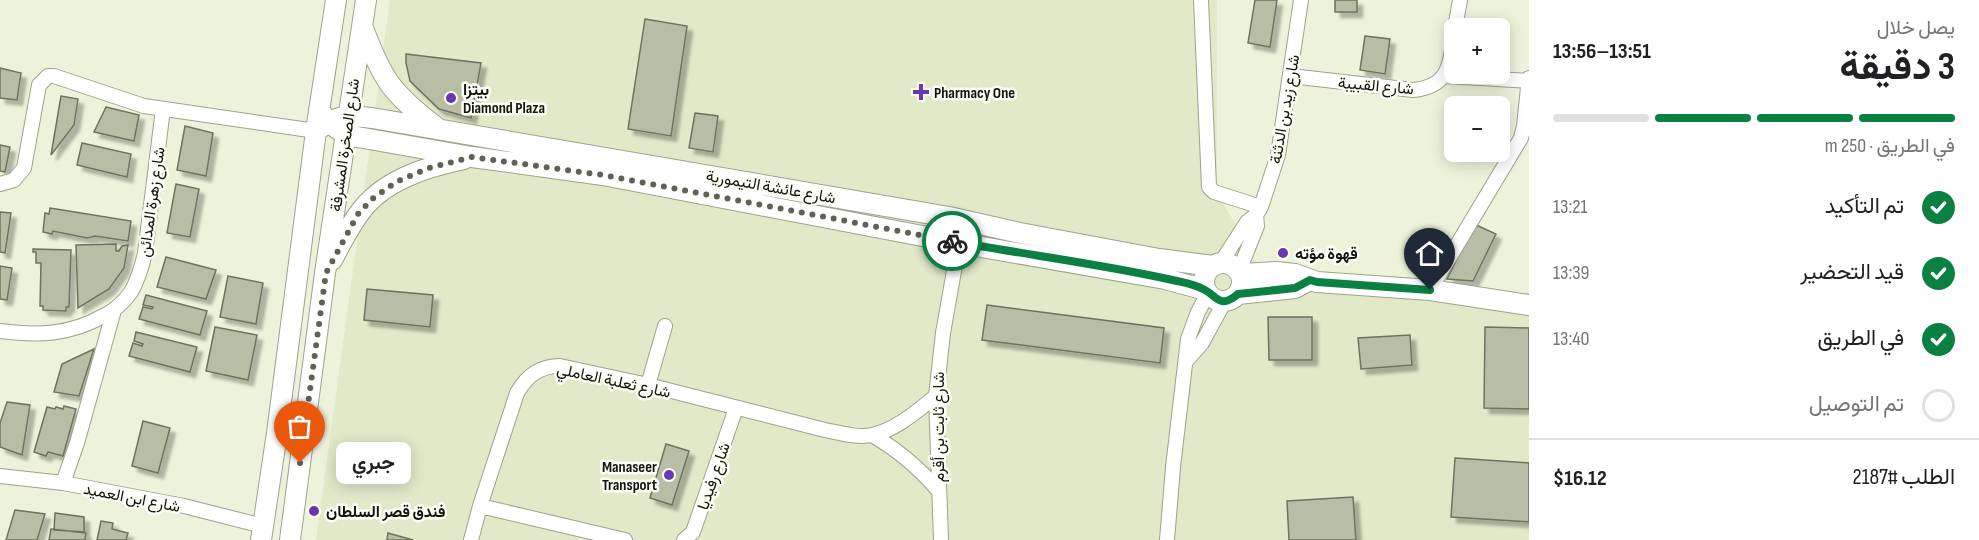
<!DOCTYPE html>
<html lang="ar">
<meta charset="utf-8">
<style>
:root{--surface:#fff;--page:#f6f6f6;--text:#202124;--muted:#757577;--line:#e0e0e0;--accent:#0b8043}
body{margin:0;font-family:"Sofia Sans Condensed",Vazirmatn,sans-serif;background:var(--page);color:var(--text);direction:rtl;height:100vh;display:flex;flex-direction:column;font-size:22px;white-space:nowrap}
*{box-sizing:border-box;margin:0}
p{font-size:20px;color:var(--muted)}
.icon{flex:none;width:33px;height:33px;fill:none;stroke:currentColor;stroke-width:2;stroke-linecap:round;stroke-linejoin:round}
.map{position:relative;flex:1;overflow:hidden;direction:ltr}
.details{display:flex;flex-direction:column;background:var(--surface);width:450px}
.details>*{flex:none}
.buttons{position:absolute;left:1444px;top:18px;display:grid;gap:12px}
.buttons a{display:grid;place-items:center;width:66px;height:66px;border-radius:9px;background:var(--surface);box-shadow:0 3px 15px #0003;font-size:30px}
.pin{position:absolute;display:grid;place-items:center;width:51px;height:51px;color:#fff;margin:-62px -26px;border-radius:50% 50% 50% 0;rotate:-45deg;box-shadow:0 0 6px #0007}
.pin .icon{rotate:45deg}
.courier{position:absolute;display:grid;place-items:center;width:60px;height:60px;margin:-30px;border:4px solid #0b8043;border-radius:50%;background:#fff;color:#222;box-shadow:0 2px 8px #0007}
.bubble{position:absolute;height:42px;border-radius:9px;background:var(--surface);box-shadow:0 3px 15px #0003;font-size:20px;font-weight:700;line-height:42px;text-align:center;direction:rtl}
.overview em{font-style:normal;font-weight:700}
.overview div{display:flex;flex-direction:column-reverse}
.overview{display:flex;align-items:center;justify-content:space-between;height:102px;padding:0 24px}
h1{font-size:39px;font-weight:700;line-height:45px}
.bar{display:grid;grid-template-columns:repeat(4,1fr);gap:9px 6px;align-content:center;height:72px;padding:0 24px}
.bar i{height:8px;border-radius:4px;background:var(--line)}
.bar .active{background:var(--accent)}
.bar p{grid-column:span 4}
.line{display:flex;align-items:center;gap:15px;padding:0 24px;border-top:2px solid var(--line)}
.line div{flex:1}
ol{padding:0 24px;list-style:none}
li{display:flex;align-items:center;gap:18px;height:66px}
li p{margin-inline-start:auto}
li .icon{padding:6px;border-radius:50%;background:var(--accent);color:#fff;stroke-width:4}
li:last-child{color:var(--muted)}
li i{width:33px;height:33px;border:3px solid var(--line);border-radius:50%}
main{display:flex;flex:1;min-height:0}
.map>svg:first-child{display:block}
</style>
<main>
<section class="details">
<div class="overview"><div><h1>3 دقيقة</h1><p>يصل خلال</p></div><em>13:51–13:56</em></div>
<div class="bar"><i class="active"></i><i class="active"></i><i class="active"></i><i></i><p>في الطريق · 250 m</p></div>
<ol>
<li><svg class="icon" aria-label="check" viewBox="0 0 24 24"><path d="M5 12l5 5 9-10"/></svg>تم التأكيد<p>13:21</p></li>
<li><svg class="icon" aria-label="check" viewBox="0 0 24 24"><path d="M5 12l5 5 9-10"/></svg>قيد التحضير<p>13:39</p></li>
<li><svg class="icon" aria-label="check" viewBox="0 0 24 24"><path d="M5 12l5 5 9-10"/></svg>في الطريق<p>13:40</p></li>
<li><i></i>تم التوصيل</li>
</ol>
<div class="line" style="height:78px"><div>الطلب #2187</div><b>$16.12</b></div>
</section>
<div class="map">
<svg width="1529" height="540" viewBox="0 0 1529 540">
<defs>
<filter id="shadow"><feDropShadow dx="5.5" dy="5.5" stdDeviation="1.5" flood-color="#0004"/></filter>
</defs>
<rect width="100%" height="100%" fill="#edf3db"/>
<path fill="#e1e9c9" d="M390,0H1217V192L1257,263L1529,303V540H316Z"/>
<path fill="#b8bea6" stroke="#6e735e" stroke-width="1.5" filter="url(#shadow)" d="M1255,0H1277L1270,47L1248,43Z
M1335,0H1357V12H1335Z
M645,19L687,26L671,136L628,129Z
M1365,36L1390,39L1385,74L1360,70Z
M406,54L481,63L471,118L439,109L410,81L406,63Z
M0,68L21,73L17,100L0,98Z
M61,96L78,99L74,125L51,155Z
M106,107L139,115L134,141L94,132Z
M695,113L718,116L713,152L689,148Z
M185,126L213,133L206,176L177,170Z
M82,143L131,154L127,177L77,165Z
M0,145L10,147L5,172L0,171Z
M176,184L199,189L190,237L167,233Z
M50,208L131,221L128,241L95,236L87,238L53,231L52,234L43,232L45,213L49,214Z
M0,212L11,213L5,253L0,252Z
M1474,224L1496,234L1473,281L1447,279Z
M116,244V251H119L122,246L128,245L124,268L109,289L78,308L76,245Z
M33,249L71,250L69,307H66V311L43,310V306H40L41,263H36V252H33Z
M166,257L216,270L206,299L157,287Z
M0,266L12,268L7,300L0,299Z
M228,276L263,283L256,324L220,317Z
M367,289L433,295L430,327L364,320Z
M146,295L207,311L200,335L139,319L143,307L152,309L153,307L143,305Z
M987,305L1164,328L1160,363L982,340Z
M1268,317H1312V360H1269Z
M215,327L257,335L248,380L206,371Z
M1485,327L1529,328V409L1484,408Z
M136,332L197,347L190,372L129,356L133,343L142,346L143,344L134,341Z
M1410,335L1412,365L1361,369L1358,338Z
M94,349L79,396L54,392L62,364Z
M7,402L30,405L22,455L0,447V423Z
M64,406L76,409L63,456L48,452L46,456L34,452L47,407L55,409L56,407L63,409Z
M143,421L170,428L158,473L132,466Z
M666,444L689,451L672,505L650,498Z
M1455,458L1529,463V522L1451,517Z
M1353,497L1356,540H1289L1287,501Z
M15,510L45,514L37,540H6Z
M55,513L84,517V532L54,530Z
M101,521L113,523L112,529L128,533L126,540H97Z
M51,529L86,533L85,540H49Z
M388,533L413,540H387Z"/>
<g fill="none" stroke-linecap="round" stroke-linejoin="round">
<g stroke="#9da38c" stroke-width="16">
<path id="street" d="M1201,0L1209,187L1214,192L1261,207
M1455,28L1460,0
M1291,76L1413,90C1452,86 1450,61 1455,30
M1446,76L1529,81
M0,184L14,180L24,168L39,85L48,76H54L144,106L316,131
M1220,264L1247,222L1256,215L1261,207L1278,155L1301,0
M1239,271L1257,226L1256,215
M1430,290L1521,138L1524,126L1529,78
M0,331C37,336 70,335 103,316C114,311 124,302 131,292C138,280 142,266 145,253L163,109
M1187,360L1202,343L1225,301
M648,385L665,326
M872,435C898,450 918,467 938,490
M0,476L63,483L184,506L263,526
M63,483L77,443L114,310
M480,506L625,540
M471,540L480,506L517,393C527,375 540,366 560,366L648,385L825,430C840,433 857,438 872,435C896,430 917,411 936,396
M684,540L693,532L736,408
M941,540L936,396L943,333L959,243
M1167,540L1173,467L1188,339L1198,312L1208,293"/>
</g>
<g stroke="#9da38c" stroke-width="22">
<path id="secondary" d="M363,28C382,79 392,94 436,127
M319,110L328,122L346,135L472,157L603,175L959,243L1165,279L1206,290
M316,131C337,115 346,115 372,118L949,217L1020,233L1159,259L1213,266
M332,260C340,245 348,229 358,215C381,181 425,167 464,159
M1204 282a19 19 0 1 1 38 0a19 19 0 1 1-38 0Z
M1241,274L1276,272L1295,274L1317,282L1430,290L1529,305
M1238,294L1295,288L1310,280
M261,540L277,433L316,131L336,0
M290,540L325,273L366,0"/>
</g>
<use href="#street" stroke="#fff" stroke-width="14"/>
<use href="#secondary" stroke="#fff" stroke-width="20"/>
</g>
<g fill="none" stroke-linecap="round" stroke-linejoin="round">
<path stroke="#5f6354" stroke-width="6" stroke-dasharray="0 10.8" d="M300,463L326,273L358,214L372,199L396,182L429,168L472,157L603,175L952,241"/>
<path stroke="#0b8043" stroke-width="8" d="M952,241C1026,255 1103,264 1177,281C1186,283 1196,285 1203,289C1218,296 1219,310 1238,294L1295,288L1310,280L1317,282L1430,290"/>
</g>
<g fill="#6937ae" stroke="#fcfef5" stroke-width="2">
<path d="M918 83h6v6h6v6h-6v6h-6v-6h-6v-6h6z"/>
<circle cx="451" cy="98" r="6"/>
<circle cx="1283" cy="253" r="6"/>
<circle cx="669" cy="475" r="6"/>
<circle cx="314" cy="511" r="6"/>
</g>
<g text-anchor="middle" stroke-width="5" stroke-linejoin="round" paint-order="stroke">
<g font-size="16" fill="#13150c" stroke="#fcfef5">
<text transform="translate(1376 85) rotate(5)" y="6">شارع القبيبة</text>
<text transform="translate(1284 109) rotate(-80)" y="6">شارع زيد بن الدثنة</text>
<text transform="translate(344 145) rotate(-82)" y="6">شارع الصخرة المشرفة</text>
<text transform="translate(771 186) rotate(10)" y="6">شارع عائشة التيمورية</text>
<text transform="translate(151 202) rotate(-82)" y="6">شارع زهرة المدائن</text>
<text transform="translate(614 380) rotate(12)" y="6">شارع ثعلبة العاملي</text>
<text transform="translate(938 427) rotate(-90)" y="6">شارع ثابت بن أقرم</text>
<text transform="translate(713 476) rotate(-71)" y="6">شارع رفيديا</text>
<text transform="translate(132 497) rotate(11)" y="6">شارع ابن العميد</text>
</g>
<g font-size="16" font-weight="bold" fill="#13150c" stroke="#fcfef5" text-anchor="start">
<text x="463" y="95">بيتزا<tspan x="463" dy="18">Diamond Plaza</tspan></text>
<text x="934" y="98">Pharmacy One</text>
<text x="1295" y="259">قهوة مؤته</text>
<text x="657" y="472" text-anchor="end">Manaseer<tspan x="657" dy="18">Transport</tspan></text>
<text x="326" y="517">فندق قصر السلطان</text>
</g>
</g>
</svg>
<div class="buttons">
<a>+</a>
<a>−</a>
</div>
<div class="pin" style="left:300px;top:463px;background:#ea580c"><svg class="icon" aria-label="bag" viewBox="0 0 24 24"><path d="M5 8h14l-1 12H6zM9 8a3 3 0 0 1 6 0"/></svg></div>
<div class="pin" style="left:1430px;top:290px;background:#1f2937"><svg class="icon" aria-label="home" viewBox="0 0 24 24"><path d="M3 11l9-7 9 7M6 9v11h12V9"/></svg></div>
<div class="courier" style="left:952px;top:241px"><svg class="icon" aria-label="bike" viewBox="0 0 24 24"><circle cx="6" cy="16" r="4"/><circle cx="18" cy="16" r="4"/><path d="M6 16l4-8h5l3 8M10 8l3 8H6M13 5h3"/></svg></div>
<div class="bubble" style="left:336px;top:442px;width:75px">جبري</div>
</div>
</main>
